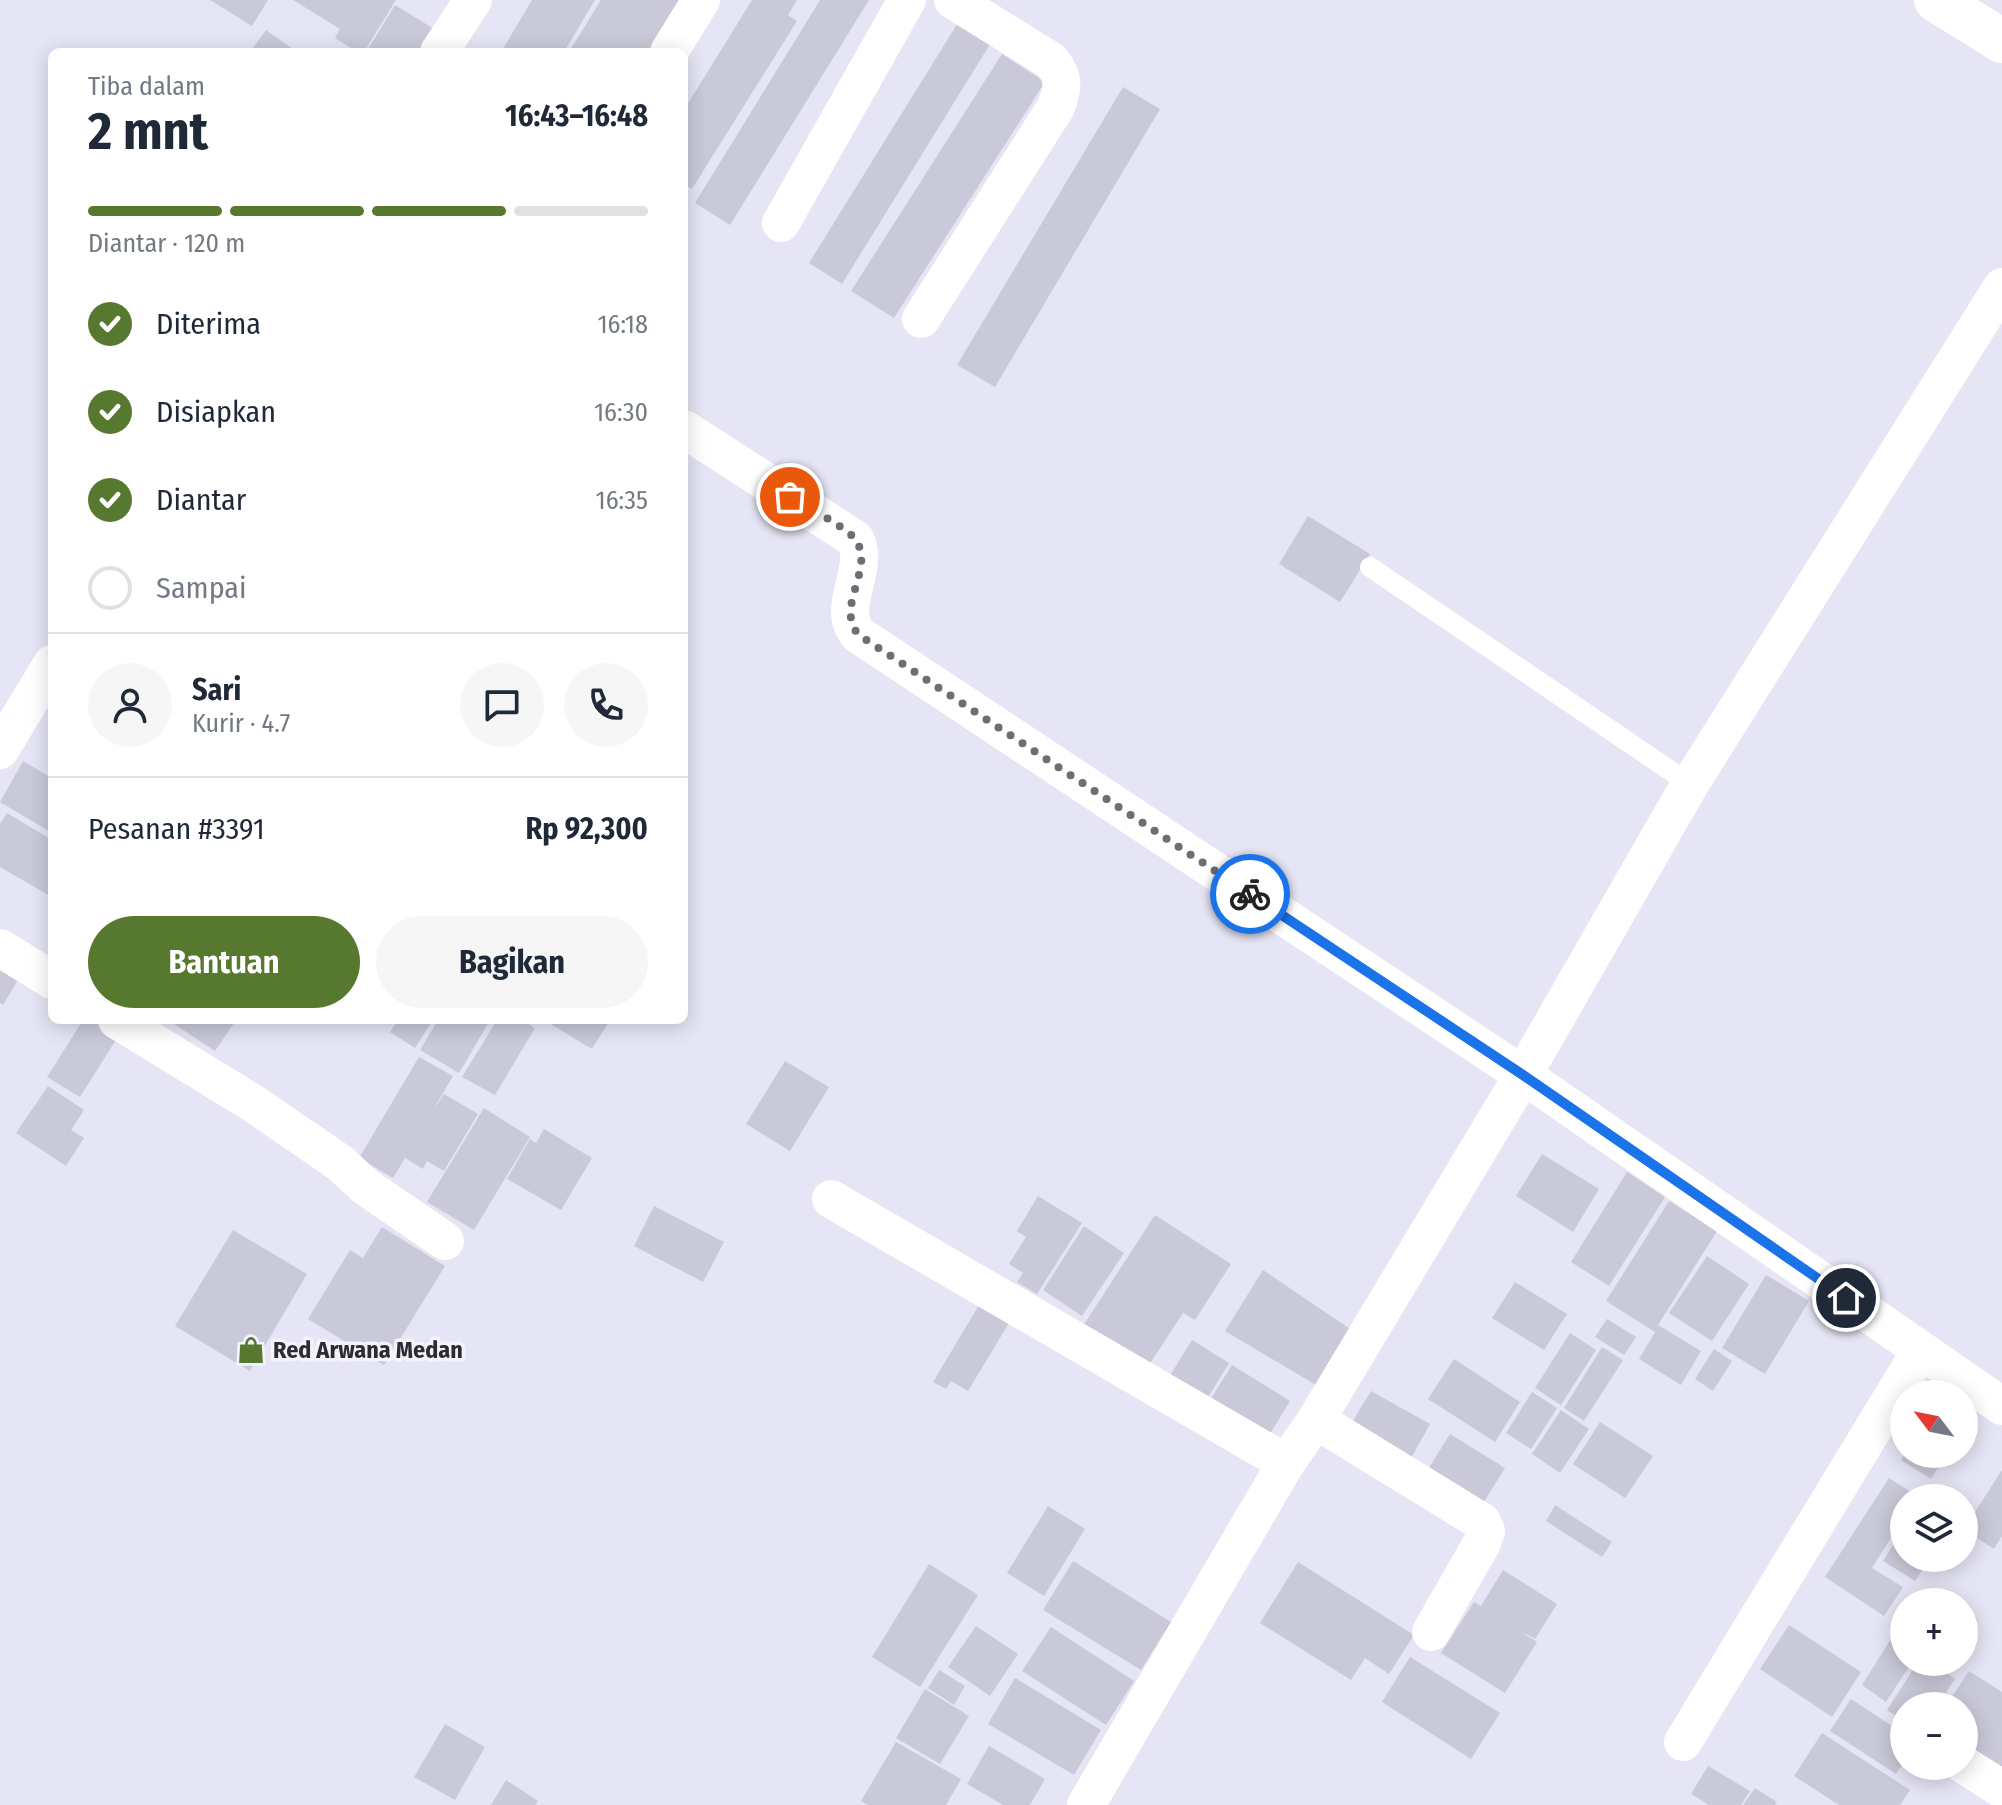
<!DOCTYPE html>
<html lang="id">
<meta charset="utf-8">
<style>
:root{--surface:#fff;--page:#f6f6f7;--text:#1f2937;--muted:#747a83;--line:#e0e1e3;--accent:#57782f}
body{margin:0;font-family:"Fira Sans Condensed",sans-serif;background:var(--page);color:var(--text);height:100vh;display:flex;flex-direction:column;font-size:30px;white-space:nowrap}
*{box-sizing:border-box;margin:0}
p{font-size:26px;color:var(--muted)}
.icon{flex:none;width:44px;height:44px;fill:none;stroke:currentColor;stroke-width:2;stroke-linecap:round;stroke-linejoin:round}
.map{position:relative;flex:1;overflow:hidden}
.panel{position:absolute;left:48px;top:48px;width:640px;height:976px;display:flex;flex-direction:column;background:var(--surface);border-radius:12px;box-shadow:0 4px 20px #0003}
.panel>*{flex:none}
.needle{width:52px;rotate:302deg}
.controls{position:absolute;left:1890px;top:1380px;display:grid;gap:16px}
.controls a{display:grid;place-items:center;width:88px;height:88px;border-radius:50%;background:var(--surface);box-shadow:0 4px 20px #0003;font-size:40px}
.pin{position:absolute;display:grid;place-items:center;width:68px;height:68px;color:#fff;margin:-34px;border:4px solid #fff;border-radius:50%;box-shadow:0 2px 8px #0007}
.courier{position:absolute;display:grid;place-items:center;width:80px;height:80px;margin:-40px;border:6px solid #1a73e8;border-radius:50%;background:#fff;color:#222;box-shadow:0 2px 10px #0007}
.summary em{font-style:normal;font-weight:700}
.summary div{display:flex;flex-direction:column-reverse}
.summary{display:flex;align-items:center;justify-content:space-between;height:136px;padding:0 40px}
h1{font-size:52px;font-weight:700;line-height:60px}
.bar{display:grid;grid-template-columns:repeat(4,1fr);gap:12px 8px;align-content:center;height:96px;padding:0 40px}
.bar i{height:10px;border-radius:6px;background:var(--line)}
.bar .current{background:var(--accent)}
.bar p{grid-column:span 4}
.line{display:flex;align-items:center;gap:20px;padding:0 40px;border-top:2px solid var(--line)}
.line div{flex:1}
.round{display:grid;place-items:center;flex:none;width:84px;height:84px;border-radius:42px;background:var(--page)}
ol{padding:0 40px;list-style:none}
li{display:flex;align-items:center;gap:24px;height:88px}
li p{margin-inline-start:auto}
li .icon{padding:8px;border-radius:50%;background:var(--accent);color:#fff;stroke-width:4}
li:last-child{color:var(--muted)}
li i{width:44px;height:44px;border:4px solid var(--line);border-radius:50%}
.action{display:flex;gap:16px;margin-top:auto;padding:16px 40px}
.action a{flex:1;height:92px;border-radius:48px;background:var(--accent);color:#fff;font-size:32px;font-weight:700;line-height:92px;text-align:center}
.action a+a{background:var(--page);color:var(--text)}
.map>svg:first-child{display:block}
</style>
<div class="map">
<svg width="2002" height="1805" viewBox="0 0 2002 1805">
<rect width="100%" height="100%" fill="#e6e5f5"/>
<path fill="#c9c9d9" d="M210,0H268L252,26Z
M293,0H396L364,52H357L335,38L340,29Z
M532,0H595L564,52H501Z
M601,0H679L648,52H569Z
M752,0H797L788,15L797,21L692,189L684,184V110Z
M820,0H869L730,225L695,203Z
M395,5L439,32L426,52H366Z
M959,21L992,41L842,284L809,263Z
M266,30L297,52H250Z
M1002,54L1045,82L894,318L851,291Z
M1123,87L1160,109L995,387L957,365Z
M1308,516L1370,554L1340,602L1279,564Z
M23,761L52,778V833L0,802Z
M7,813L52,840V897L0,867V824Z
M0,956L24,970L3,1005L0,1003Z
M83,1020H96L119,1035L80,1097L47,1077Z
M168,1020H236L215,1051Z
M398,1020H433L415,1048L390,1032Z
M438,1020H490L459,1073L420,1050Z
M497,1020H522L535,1028L495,1095L462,1077Z
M544,1020H610L592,1049Z
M419,1057L453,1076L433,1110L444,1094L478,1114L444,1171L427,1161L423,1169L405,1158L393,1178L359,1158Z
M785,1061L829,1087L790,1151L746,1124Z
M48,1086L84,1110L71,1130L84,1138L66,1166L16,1133Z
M484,1108L530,1137L474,1230L427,1202Z
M544,1129L592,1158L561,1210L507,1179L530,1139L536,1143Z
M1542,1154L1599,1189L1573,1232L1516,1196Z
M1627,1172L1665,1197L1609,1286L1571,1262Z
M1038,1196L1082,1223L1037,1294L1017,1282L1023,1273L1009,1264L1026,1237L1017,1231Z
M1669,1201L1717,1231L1658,1325L1701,1351L1681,1385L1639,1359L1655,1332L1606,1301Z
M654,1206L724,1242L703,1282L634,1246Z
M1155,1215L1231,1264L1195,1320L1183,1313L1145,1371L1081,1329Z
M1084,1226L1124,1253L1082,1316L1043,1290Z
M382,1227L445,1266L384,1365L308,1319L350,1250L363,1258Z
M233,1230L307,1274L250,1371L175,1326Z
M1707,1256L1749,1284L1712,1341L1669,1313Z
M1263,1270L1359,1335L1326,1391L1225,1331Z
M1766,1275L1809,1301L1765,1374L1722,1348Z
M1515,1282L1567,1314L1544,1350L1492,1318Z
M979,1305L1009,1323L968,1391L951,1381L946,1389L933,1382Z
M1607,1319L1636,1337L1624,1355L1595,1337Z
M1570,1333L1596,1350L1561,1405L1535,1388Z
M1192,1340L1229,1363L1206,1401L1169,1377Z
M1602,1347L1623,1360L1584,1421L1564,1408Z
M1714,1349L1732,1361L1713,1391L1695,1379Z
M1454,1359L1520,1402L1495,1442L1428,1399Z
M1232,1365L1290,1401L1267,1439L1208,1403Z
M1371,1391L1430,1424L1406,1467L1348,1429Z
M1532,1392L1557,1408L1531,1449L1506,1433Z
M1561,1410L1589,1429L1560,1473L1532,1454Z
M1600,1422L1653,1456L1625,1498L1573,1464Z
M1450,1434L1505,1468L1480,1508L1425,1474Z
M1905,1454H1947L1931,1479L1901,1460Z
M2002,1470V1536L1994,1549L1964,1529Z
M1889,1478L1917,1496L1916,1498H1904V1517L1872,1568L1903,1587L1884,1616L1825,1577Z
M1555,1505L1612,1542L1602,1557L1546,1521Z
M1048,1506L1085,1529L1044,1596L1007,1573Z
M1904,1528V1558H1930L1915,1581L1883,1561Z
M1073,1561L1171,1622L1141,1670L1043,1610Z
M1298,1562L1414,1635L1389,1674L1365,1658L1351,1680L1260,1623Z
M929,1564L978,1595L920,1687L872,1657Z
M1503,1570L1557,1604L1535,1639L1521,1632L1537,1642L1505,1693L1441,1653L1474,1602L1481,1606Z
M1789,1625L1861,1672L1832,1717L1760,1669Z
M976,1626L1018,1654L990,1696L948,1667Z
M1051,1627L1134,1681L1106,1725L1022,1671Z
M1891,1639L1904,1648V1662H1912L1886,1702L1862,1685Z
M1410,1657L1500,1713L1471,1759L1382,1702Z
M1918,1662H1929L1955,1679L1937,1706H1904V1721L1887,1710Z
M939,1670L965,1686L954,1705L928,1688Z
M1969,1671L2002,1692V1779L1964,1754V1706H1946Z
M1015,1678L1101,1730L1074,1775L988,1724Z
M925,1689L969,1716L940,1764L896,1738Z
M1851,1699L1904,1734V1762L1896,1774L1830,1731Z
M445,1724L485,1747L455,1800L414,1777Z
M1822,1733L1910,1790L1900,1805H1839L1794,1776Z
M896,1742L961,1779L946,1805H868L861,1801Z
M989,1746L1045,1779L1030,1805H1003L967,1784Z
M1708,1766L1750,1791L1741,1805H1709L1691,1794Z
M506,1780L538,1801L535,1805H491Z
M1755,1788L1777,1802L1775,1805H1743Z"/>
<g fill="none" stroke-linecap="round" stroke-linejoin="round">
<path stroke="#fff" stroke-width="20" d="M1370,567L1690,784"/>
<path stroke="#fff" stroke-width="38" d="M439,52L473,0
M669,52L701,0
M781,223L907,0
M921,319L1056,107C1063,87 1065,78 1051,61L953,0
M684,429L855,539C871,570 834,608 859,635L1523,1075L2002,1406
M0,750L52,664
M0,948L52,980
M117,1020L251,1102L340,1163L366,1187L445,1241
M831,1199L1286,1463
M1316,1420L1482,1522L1486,1531L1482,1543L1431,1632
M1683,1742L1921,1350
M1964,1765L2002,1789
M1086,1805L1286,1463L1316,1420L1523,1075L1690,784L2002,287"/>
<path stroke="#fff" stroke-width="44" d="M1936,0L2002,41"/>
</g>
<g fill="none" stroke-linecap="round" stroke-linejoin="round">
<path stroke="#6d6d76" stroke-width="8" stroke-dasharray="0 14.4" d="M790,497C806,507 843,525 854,538C878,566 833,607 859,635L1250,894"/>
<path stroke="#1a73e8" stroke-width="10" d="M1250,894L1523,1075L1846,1298"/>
</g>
<defs>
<g id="shop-bare" transform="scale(2.16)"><path d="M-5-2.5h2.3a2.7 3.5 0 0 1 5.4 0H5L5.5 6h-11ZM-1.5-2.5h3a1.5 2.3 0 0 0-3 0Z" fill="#57782f" stroke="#f3f3fd" stroke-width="2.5" paint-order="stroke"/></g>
</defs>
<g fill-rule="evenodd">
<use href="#shop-bare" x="251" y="1350"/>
</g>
<g text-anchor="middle" stroke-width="7" stroke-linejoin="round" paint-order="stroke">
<g font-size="24" font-weight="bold" fill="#2c2c32" stroke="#f3f3fd" text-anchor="start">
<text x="273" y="1358">Red Arwana Medan</text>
</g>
</g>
</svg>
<div class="controls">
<a><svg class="needle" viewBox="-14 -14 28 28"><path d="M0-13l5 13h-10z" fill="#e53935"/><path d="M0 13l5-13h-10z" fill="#747a83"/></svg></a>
<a><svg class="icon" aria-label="layers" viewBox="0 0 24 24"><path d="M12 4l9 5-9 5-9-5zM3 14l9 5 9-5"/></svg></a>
<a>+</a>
<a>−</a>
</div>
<div class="pin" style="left:790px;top:497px;background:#ea580c"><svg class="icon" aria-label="bag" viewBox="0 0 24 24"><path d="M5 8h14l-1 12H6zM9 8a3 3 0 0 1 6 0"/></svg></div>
<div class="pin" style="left:1846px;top:1298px;background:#1f2937"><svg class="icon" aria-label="home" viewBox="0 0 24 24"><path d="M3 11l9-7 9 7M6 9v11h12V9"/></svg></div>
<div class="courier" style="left:1250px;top:894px"><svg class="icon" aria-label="bike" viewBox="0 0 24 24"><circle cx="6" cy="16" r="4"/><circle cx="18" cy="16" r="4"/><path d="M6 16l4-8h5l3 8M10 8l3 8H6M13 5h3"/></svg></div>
<section class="panel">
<div class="summary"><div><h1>2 mnt</h1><p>Tiba dalam</p></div><em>16:43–16:48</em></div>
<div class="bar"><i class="current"></i><i class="current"></i><i class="current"></i><i></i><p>Diantar · 120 m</p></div>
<ol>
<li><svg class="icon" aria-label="check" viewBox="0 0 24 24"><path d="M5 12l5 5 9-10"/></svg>Diterima<p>16:18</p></li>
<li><svg class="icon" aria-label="check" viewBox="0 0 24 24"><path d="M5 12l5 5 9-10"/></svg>Disiapkan<p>16:30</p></li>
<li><svg class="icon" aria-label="check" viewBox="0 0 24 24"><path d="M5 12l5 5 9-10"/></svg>Diantar<p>16:35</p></li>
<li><i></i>Sampai</li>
</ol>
<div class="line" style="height:144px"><a class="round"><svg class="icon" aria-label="person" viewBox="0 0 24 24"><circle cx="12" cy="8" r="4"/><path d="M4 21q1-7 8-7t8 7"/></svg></a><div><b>Sari</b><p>Kurir · 4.7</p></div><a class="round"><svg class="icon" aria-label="chat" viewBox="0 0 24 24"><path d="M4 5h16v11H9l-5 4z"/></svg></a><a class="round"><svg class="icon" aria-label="phone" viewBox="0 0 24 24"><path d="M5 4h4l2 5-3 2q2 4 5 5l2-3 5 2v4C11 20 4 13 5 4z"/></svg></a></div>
<div class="line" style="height:104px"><div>Pesanan #3391</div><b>Rp 92,300</b></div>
<div class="action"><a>Bantuan</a><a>Bagikan</a></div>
</section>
</div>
